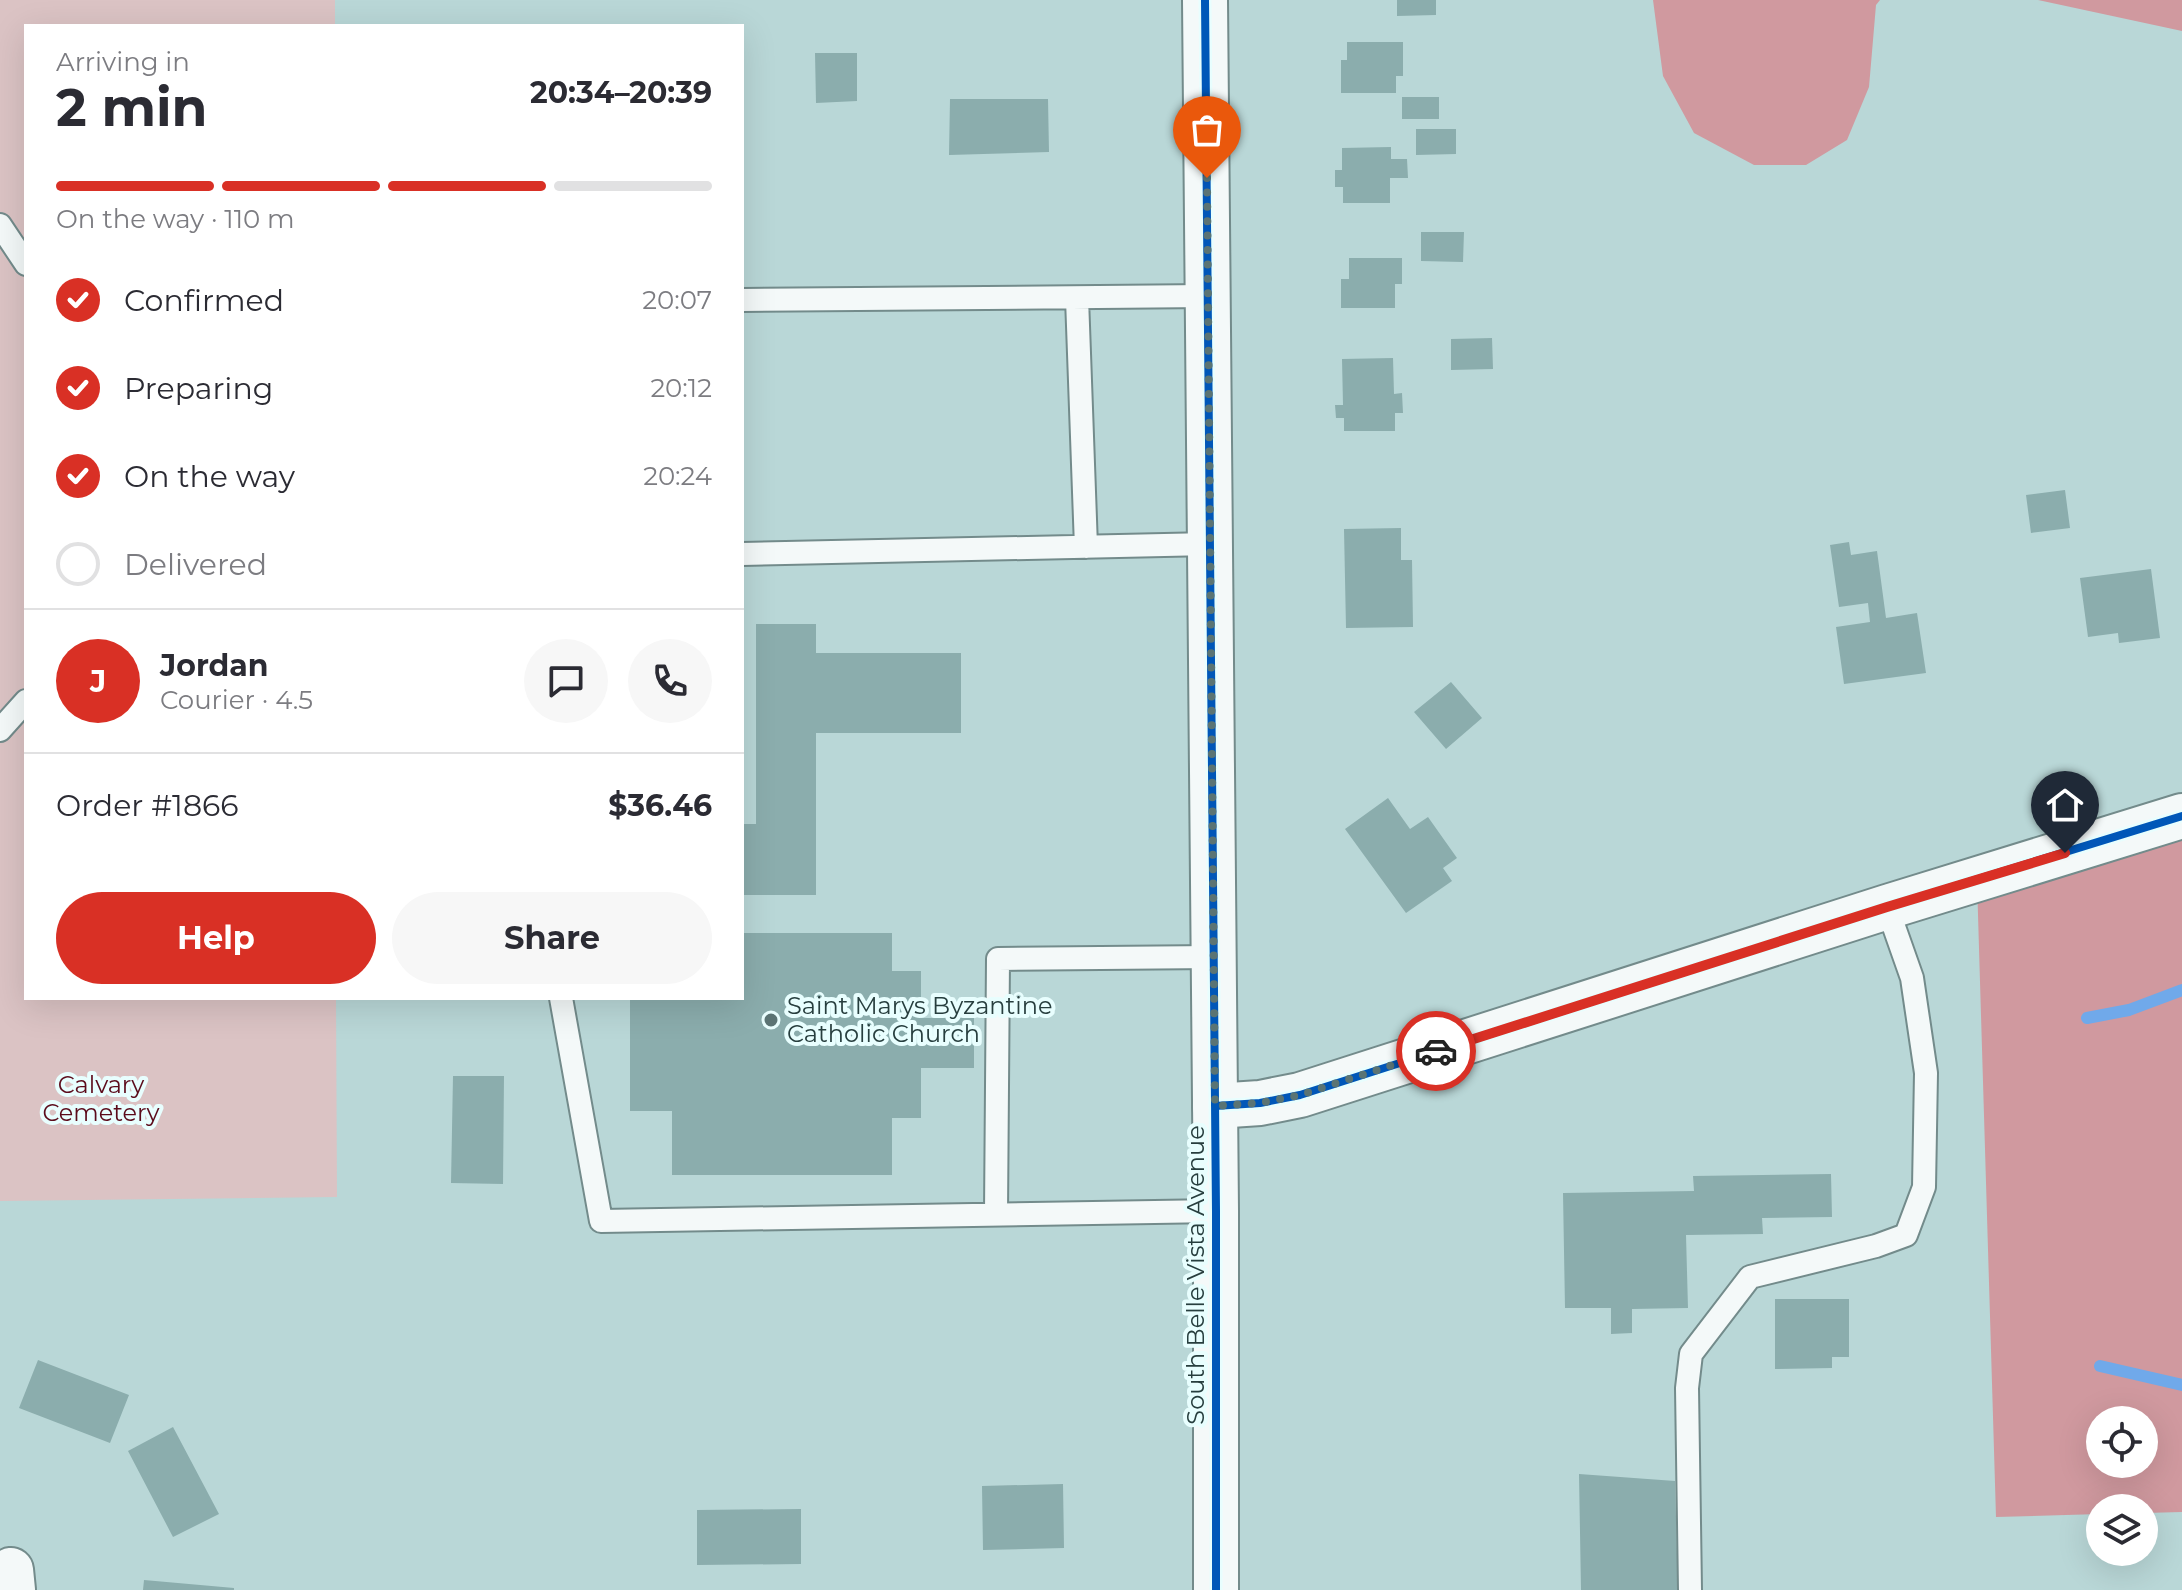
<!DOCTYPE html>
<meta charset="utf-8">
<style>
:root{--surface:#fff;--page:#f7f7f7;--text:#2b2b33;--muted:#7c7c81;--line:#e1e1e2;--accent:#d93025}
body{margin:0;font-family:Montserrat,sans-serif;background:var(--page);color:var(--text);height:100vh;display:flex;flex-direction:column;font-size:30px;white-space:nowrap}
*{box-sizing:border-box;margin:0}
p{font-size:26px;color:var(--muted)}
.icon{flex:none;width:44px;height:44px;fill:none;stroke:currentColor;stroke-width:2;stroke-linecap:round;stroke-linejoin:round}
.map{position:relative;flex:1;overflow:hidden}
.side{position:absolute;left:24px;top:24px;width:720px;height:976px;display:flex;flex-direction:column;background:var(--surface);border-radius:0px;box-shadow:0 8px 32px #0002}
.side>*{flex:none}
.tools{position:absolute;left:2086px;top:1406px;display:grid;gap:16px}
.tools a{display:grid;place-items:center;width:72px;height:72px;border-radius:50%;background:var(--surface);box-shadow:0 8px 32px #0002;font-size:40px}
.pin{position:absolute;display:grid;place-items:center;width:68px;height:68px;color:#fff;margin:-82px -34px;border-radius:50% 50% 50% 0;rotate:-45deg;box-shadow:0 0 8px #0007}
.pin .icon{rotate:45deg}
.courier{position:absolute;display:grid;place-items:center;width:80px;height:80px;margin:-40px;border:6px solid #d93025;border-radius:50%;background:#fff;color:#222;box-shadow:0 2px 10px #0007}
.overview em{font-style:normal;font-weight:700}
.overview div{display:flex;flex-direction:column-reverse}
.overview{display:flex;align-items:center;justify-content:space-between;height:136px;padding:0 32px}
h1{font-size:52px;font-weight:700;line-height:60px}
.bar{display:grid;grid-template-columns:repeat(4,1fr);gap:12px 8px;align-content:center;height:96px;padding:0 32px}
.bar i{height:10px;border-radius:6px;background:var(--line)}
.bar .selected{background:var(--accent)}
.bar p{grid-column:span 4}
.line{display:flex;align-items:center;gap:20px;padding:0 32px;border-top:2px solid var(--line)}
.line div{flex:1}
.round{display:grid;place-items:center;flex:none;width:84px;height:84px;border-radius:42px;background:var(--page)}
ol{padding:0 32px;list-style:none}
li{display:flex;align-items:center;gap:24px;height:88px}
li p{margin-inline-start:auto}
li .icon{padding:8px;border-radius:50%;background:var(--accent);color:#fff;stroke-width:4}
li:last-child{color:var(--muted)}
li i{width:44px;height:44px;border:4px solid var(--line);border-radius:50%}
.button{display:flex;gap:16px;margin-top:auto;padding:16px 32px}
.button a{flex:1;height:92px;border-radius:48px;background:var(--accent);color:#fff;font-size:32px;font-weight:700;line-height:92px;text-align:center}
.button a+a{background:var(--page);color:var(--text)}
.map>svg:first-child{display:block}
</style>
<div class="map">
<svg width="2182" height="1590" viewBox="0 0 2182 1590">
<rect width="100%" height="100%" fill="#b9d7d7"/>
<path fill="#dbc3c4" d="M0,0H335V26H26V998H336L337,1197L0,1201Z"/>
<path fill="#d0999f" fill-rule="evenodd" d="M1653,0H1880L1876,5L1869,87L1847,140L1806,165H1754L1694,133L1663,76Z
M2038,0H2182V31Z
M2182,816V1512L2144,1513V1508H2100V1514L1996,1517L1977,881ZM2100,1420H2144V1464H2100Z"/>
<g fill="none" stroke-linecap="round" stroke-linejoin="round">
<path stroke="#70a9ea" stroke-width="12" d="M2087,1018L2129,1010L2182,990
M2100,1366L2182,1385"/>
</g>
<path fill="#8badad" d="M1397,0H1436V15L1397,16Z
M1347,42H1403V76H1396V93H1341V60H1347Z
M815,53H857V101L816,103Z
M1402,97H1439V119H1402Z
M950,99H1048L1049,152L949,155Z
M1416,129H1456V154L1416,155Z
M1391,147V159H1407L1408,178H1390V203H1343V187H1335V170H1342V148Z
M1421,232H1464L1463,262L1421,261Z
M1349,258H1402V284H1395V308H1341V279H1349Z
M1492,338L1493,369L1451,370V339Z
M1393,358L1394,394L1402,393L1403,413H1395V431H1344V418H1336L1335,405H1343L1342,359Z
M2065,490L2070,528L2031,533L2026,495Z
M1401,528V560H1412L1413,627L1346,628L1344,529Z
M1849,542L1851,555L1877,551L1886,618L1917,613L1926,673L1844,684L1836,627L1870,622L1868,603L1839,607L1830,545Z
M2151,569L2160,638L2119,643L2118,633L2088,637L2080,578Z
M756,624H816V653H961V733H816V895H742V824H756Z
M1451,682L1482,718L1446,749L1414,712Z
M1388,798L1410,829L1428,817L1457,858L1443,868L1452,881L1406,913L1345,829Z
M742,933H892V971H921V1018H974V1068H921V1118H892V1175H672V1111H630V998H742Z
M453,1076H504L503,1184L451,1183Z
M1831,1174L1832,1217L1762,1218L1763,1234L1686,1235L1688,1308L1632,1309V1333L1611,1334V1308H1565L1563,1193L1694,1191L1693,1176Z
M1775,1299H1849V1357H1832V1368L1775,1369Z
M38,1360L129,1395L110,1443L19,1408Z
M173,1427L219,1514L173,1537L128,1451Z
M1579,1474L1675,1481L1678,1590H1581Z
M1063,1484L1064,1548L983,1550L982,1486Z
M801,1509V1564L697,1565V1510Z
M144,1580L234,1588V1590H143Z"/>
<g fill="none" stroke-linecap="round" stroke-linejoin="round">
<g stroke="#738b8b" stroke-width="26">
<path id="service" d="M0,225L26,264
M1077,298L1086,547
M742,300L1208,296
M742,554L1210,544
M0,730L26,701
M561,998L601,1221L1216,1211
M996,1214L998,959L1214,957
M1690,1590L1687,1388L1691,1354L1750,1277L1876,1246L1906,1235L1924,1187L1926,1073L1912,978L1887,907"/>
</g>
<g stroke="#738b8b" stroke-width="48">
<path id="minor" d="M1215,1106L1260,1103L1300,1095L1887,907L2182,816
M11,1570L13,1590"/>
</g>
<g stroke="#738b8b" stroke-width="48">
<path id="tertiary" d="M1205,0L1216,1211V1590"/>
</g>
<use href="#service" stroke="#f4f9f9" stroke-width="22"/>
<use href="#minor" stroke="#f4f9f9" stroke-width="44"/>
<use href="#tertiary" stroke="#f4f9f9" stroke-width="44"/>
<g stroke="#e8fefe" stroke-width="13">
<path id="cycleway" d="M1205,0L1216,1211V1590
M1215,1106L1260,1103L1300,1095L1887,907L2182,816"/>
</g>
<use href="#cycleway" stroke="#0057b8" stroke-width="8"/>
</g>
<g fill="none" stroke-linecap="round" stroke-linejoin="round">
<path stroke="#5a7474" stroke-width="8" stroke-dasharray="0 14.4" d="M1207,178L1215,1106L1260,1103L1300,1095L1436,1051"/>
<path stroke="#d93025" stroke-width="10" d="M1436,1051L1887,907L2065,853"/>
</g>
<circle fill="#5a7474" stroke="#e8fefe" stroke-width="3" cx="771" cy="1020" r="8"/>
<g text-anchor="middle" stroke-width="8" stroke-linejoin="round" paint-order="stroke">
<g font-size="24" fill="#273e3e" stroke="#e8fefe" text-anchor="start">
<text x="787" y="1014">Saint Marys Byzantine<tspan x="787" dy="28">Catholic Church</tspan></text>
</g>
<g font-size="24" fill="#5b0b1b" stroke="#e8fefe">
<text x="101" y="1093">Calvary<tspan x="101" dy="28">Cemetery</tspan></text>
</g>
<g font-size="24" fill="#273e3e" stroke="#e8fefe">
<text transform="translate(1196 1275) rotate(-90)" y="8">South Belle Vista Avenue</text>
</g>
</g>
</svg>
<div class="tools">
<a><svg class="icon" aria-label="locate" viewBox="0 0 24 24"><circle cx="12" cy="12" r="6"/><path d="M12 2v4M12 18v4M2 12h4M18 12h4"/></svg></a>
<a><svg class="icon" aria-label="layers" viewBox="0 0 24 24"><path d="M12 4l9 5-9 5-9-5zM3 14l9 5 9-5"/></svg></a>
</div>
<div class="pin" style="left:1207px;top:178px;background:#ea580c"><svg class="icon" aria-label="bag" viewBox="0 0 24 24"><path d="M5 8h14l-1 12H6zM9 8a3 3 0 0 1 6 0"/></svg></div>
<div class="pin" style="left:2065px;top:853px;background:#1f2937"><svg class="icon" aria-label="home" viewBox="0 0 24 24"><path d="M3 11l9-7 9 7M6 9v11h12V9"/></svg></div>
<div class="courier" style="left:1436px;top:1051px"><svg class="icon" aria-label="car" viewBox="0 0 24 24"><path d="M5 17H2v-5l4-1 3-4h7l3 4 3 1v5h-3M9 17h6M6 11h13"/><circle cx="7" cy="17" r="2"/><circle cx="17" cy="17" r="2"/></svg></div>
<section class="side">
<div class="overview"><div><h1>2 min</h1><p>Arriving in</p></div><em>20:34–20:39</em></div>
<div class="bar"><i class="selected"></i><i class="selected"></i><i class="selected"></i><i></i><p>On the way · 110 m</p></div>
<ol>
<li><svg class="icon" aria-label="check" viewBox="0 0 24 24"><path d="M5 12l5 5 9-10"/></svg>Confirmed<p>20:07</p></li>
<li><svg class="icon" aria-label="check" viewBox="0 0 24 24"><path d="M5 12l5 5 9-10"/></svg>Preparing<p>20:12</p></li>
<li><svg class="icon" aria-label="check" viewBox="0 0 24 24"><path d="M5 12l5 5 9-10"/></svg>On the way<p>20:24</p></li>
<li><i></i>Delivered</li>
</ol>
<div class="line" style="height:144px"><b class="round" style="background:var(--accent);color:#fff">J</b><div><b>Jordan</b><p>Courier · 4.5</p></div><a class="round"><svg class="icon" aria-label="chat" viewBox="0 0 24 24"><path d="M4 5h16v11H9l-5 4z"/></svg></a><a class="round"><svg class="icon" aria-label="phone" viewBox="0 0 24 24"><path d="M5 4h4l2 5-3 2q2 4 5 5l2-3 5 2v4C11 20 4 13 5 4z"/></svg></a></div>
<div class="line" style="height:104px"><div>Order #1866</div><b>$36.46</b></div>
<div class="button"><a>Help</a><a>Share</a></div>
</section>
</div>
